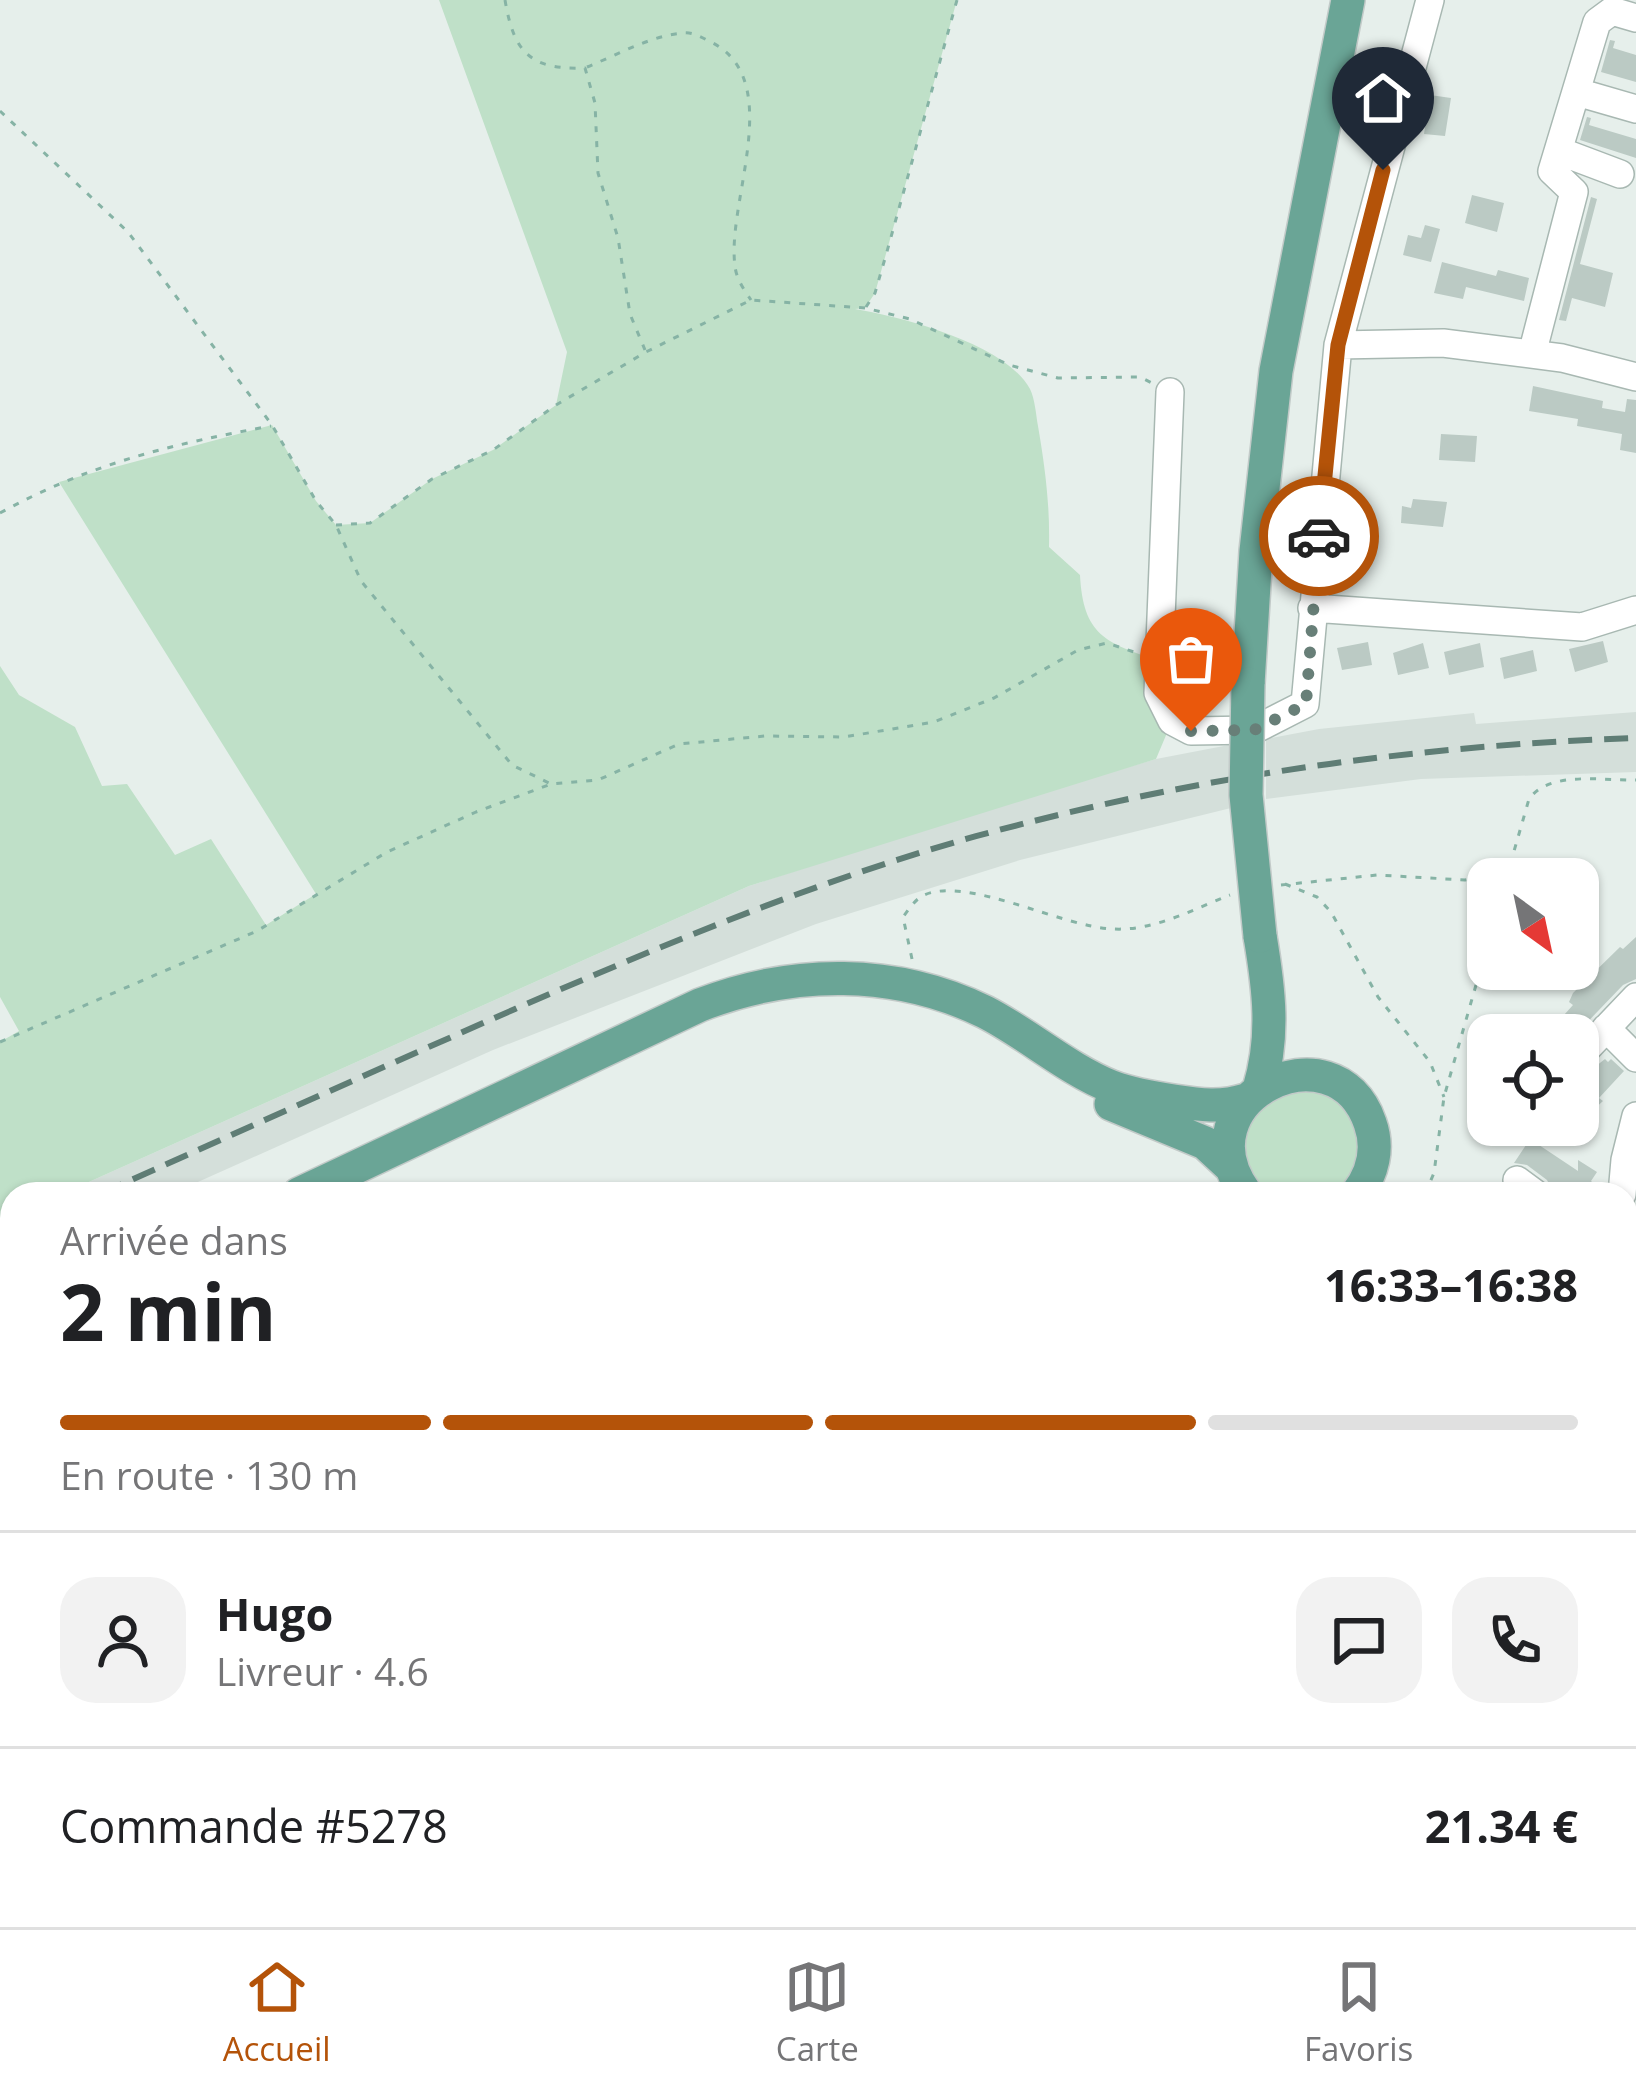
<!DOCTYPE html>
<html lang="fr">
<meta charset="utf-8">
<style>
:root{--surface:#fff;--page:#f2f2f2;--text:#202124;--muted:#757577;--line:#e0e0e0;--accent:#b45309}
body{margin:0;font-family:"Open Sans",sans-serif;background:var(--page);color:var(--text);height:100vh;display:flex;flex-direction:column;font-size:45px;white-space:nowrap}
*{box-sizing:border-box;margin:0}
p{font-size:39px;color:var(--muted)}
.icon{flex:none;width:66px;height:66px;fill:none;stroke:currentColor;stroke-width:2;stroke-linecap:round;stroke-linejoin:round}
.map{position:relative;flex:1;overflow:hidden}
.side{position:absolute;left:0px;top:1182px;width:1638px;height:747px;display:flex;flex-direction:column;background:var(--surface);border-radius:36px 36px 0 0;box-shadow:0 3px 9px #0004}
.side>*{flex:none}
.needle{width:78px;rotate:147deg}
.tools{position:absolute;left:1467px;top:858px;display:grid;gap:24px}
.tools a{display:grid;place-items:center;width:132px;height:132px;border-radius:24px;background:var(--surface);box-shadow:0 3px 9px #0004;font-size:60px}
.pin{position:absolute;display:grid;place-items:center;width:102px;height:102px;color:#fff;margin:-123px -51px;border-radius:50% 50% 50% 0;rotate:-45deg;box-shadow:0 0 12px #0007}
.pin .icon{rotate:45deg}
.courier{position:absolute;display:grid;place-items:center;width:120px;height:120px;margin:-60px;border:9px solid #b45309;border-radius:50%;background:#fff;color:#222;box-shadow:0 3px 15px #0007}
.overview em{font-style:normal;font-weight:700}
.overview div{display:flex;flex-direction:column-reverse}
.overview{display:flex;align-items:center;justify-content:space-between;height:204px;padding:0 60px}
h1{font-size:78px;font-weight:700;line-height:90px}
.bar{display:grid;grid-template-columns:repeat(4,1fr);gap:18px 12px;align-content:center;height:144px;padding:0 60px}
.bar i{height:15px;border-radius:9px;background:var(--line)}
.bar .on{background:var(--accent)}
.bar p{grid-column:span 4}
.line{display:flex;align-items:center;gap:30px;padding:0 60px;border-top:3px solid var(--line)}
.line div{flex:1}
.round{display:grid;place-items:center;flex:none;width:126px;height:126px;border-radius:36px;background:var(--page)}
.dock{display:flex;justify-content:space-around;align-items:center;height:168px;border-top:3px solid var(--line);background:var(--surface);font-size:33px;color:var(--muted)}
.dock a{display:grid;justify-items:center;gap:6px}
.dock .on{color:var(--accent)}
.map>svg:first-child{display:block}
</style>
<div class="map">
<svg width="1636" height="1927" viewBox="0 0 1636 1927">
<rect width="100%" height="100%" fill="#e6efeb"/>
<path fill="#d4dfda" d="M1636,712V772L1421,779L1266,799V739L1319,729L1474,713L1476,724Z
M1229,745L1231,808L1020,860L816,924L493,1050L171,1194H62L749,886L1023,798L1156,759Z"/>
<path fill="#bfe0c8" d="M439,0H957L875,293L865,308L855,309C902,317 1006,344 1030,389C1035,399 1036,415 1038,426C1045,467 1050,504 1049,547L1080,575C1083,635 1106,643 1157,660L1172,721L1156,759L749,886L62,1194H12V1216L0,1221V1042L19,1031L0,997V666L19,695L75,727L102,786L127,784L175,855L211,839L266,925L316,894L59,482L272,425L316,501L336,525L370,523L432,479L493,450L556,405L567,352Z
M1285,1092C1298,1092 1313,1090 1325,1095C1368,1111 1366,1167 1337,1194H1267C1245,1178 1235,1138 1253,1115C1261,1106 1275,1099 1285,1092Z
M0,1629L12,1656V1917H47L31,1927H0Z
M1636,1816V1927H1443L1459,1917H1626V1821Z"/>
<path fill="#bbcac4" d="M1610,40L1615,41L1613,48L1636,55V82L1601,72Z
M1430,95L1451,98L1445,136L1424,134Z
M1587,117L1591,118L1589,125L1636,139V158L1580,140Z
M1472,195L1504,203L1497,232L1465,223Z
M1591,197L1597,199L1580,264L1613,273L1605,307L1572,298L1566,321L1559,320Z
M1425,225L1440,229L1431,262L1403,255L1408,235L1421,238Z
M1442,262L1496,276L1498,270L1529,278L1524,301L1466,287L1463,299L1434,293Z
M1533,386L1603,401L1602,408L1625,412L1627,399L1636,400V453L1620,450L1622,434L1577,426L1578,419L1529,411Z
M1441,434L1477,436L1475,462L1439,460Z
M1413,499L1447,502L1443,527L1401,523L1402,506L1411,508Z
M1603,641L1608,662L1575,672L1569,649Z
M1368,642L1372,665L1342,670L1337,648Z
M1423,643L1429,668L1398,675L1393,653Z
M1480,643L1484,667L1449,675L1444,652Z
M1533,650L1537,671L1504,679L1500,658Z
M1636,937V979L1623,985L1575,1035H1546L1573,1005L1569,1002L1573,993L1620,947L1623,949Z
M1605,1059L1608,1062L1611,1059L1624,1071L1599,1098L1603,1101L1578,1124V1092L1595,1074L1591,1070Z
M1530,1139L1578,1171V1160L1597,1172L1591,1181L1604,1194H1554L1547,1180L1527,1165L1514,1163Z"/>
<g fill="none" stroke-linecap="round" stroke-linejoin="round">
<g stroke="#a8b8b2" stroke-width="30">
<path id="minor" d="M1577,92L1636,109
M1559,151L1620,174
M1338,345L1443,343L1562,358L1636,377
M1532,354L1574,192L1552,171L1597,22L1612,11L1636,18
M1170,392L1158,693L1172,721L1191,731L1254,730L1305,704L1338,345L1430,0
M1312,608L1582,627L1636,610
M1606,1028L1636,1058
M1578,1058L1636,997
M1517,1180L1536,1194
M1622,1194L1625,1160L1636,1116
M1626,1252L1636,1277
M1626,1576L1636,1573
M1626,1711L1628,1710
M1626,1806L1636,1801
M1391,1927L1407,1917
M1419,1927L1436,1917"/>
</g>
<g stroke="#c2cac8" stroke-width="36">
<path id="major" d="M1248,684L1256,551L1276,371L1348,0
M1259,1089C1275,1037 1269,989 1260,936
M1111,1104L1205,1143L1232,1168
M299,1194L700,1005C793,969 895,968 985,1012C1028,1034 1067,1069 1112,1087C1131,1094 1153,1098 1174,1101C1200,1105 1221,1108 1246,1100
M1246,1194C1176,1099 1335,1021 1370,1123C1379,1148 1373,1173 1357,1194
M0,1330L12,1324"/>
</g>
<path stroke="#86b3a5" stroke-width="3" stroke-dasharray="6 9" stroke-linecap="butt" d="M505,0C514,53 530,70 585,68L595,103L598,173L618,238L630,314L645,350
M587,67C617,55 652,35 684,33C693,32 701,37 709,41C788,78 726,201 735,266C736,278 744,290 751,300
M0,111L128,232L272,425L316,501L336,525L361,581L512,765L549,783
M866,307L875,293L886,255L957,0
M0,513C89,464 172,444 271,426
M336,525L370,523L432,479L493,450L556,405L646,352L751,300L865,308L910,319L1009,365L1058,378L1140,377L1152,383
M1506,879L1529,799C1550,770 1603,781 1636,780
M1285,884L1317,897L1331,912L1378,997L1430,1062L1444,1097
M1281,885L1377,875L1465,880L1484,877L1512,858
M912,959L903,917C909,909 914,901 922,896C965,874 1063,928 1114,929C1154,931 1194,909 1230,895
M0,1042L257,931L387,852L476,812L551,784L598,780L679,744L765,736L844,737L934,722L994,698L1078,650L1107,643L1134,652
M1425,1194L1434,1173L1444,1097L1488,943
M0,1883L12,1872
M1626,1892L1636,1891
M1571,1927L1585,1917"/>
<use href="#minor" stroke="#fff" stroke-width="27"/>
<use href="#major" stroke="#6aa596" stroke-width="33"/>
<path stroke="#5f7d75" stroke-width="6" stroke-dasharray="24 12" stroke-linecap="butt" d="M100,1194C238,1132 376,1070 515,1009C681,937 850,867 1026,823C1226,772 1430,745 1636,738
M0,1239L12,1234"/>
<g stroke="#c2cac8" stroke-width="36" stroke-linecap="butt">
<path id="major-bridge" d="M1248,684L1246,795L1260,936"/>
</g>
<use href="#major-bridge" stroke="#6aa596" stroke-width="33"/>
</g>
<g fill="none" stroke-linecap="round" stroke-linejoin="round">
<path stroke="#687f78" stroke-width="12" stroke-dasharray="0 21.6" d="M1191,731L1254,730L1306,704L1319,536"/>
<path stroke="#b45309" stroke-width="15" d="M1319,536L1338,345L1383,170"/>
</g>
</svg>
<div class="tools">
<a><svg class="needle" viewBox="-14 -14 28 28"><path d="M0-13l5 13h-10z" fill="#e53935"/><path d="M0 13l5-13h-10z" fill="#757577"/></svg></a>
<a><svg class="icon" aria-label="locate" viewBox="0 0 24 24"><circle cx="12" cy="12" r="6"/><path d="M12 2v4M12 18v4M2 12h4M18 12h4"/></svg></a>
</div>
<div class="pin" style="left:1191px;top:731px;background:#ea580c"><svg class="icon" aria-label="bag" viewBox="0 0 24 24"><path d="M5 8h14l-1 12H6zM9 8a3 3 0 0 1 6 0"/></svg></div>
<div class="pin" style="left:1383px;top:170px;background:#1f2937"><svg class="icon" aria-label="home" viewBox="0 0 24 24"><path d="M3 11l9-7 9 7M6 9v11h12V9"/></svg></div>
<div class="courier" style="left:1319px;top:536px"><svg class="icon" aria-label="car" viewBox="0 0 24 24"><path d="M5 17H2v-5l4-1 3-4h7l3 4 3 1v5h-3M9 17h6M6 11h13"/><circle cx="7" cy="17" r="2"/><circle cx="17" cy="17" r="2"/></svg></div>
<section class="side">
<div class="overview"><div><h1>2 min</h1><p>Arrivée dans</p></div><em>16:33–16:38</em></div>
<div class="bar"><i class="on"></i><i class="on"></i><i class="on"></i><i></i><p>En route · 130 m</p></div>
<div class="line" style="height:216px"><a class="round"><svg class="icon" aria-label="person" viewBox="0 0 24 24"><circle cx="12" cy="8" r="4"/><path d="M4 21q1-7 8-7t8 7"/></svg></a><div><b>Hugo</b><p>Livreur · 4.6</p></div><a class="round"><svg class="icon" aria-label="chat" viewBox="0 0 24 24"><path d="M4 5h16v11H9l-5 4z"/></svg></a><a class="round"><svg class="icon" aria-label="phone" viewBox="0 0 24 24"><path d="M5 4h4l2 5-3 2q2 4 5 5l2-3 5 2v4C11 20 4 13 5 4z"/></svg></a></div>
<div class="line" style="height:156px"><div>Commande #5278</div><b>21.34 €</b></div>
</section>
</div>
<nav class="dock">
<a class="on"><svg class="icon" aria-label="home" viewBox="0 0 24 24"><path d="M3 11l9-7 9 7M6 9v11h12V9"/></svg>Accueil</a>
<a><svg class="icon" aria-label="map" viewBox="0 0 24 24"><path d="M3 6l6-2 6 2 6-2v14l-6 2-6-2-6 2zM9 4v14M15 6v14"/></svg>Carte</a>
<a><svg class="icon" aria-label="saved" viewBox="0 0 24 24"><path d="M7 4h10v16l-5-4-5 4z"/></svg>Favoris</a>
</nav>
